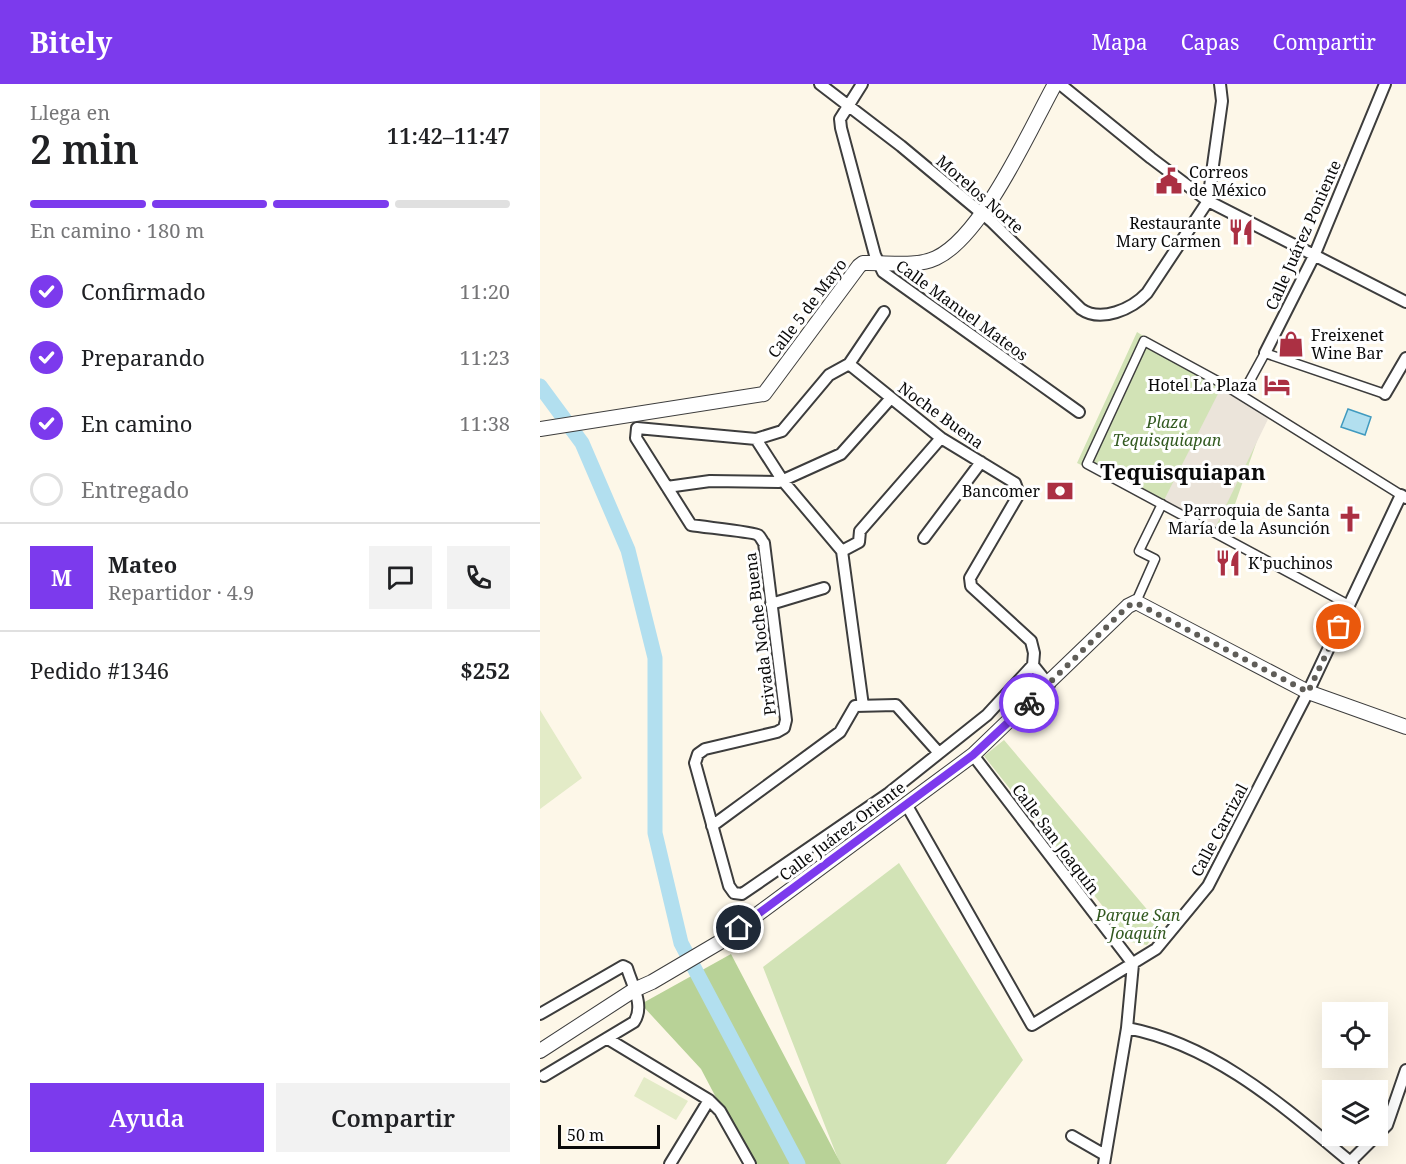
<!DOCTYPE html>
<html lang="es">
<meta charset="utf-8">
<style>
:root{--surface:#fff;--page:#f2f2f2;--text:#202124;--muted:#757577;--line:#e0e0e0;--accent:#7c3aed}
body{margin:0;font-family:"Noto Serif",serif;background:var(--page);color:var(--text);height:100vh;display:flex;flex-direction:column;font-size:22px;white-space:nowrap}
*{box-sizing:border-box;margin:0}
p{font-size:20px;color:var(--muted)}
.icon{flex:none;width:33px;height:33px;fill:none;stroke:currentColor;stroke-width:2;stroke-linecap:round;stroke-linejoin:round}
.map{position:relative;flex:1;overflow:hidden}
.panel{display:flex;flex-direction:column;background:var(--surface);width:540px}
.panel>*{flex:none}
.tools{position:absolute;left:782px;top:918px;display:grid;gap:12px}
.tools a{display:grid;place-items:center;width:66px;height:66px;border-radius:0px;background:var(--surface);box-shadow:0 6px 24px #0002;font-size:30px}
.scale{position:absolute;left:18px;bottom:15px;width:102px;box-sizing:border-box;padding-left:6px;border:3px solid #0a0a0a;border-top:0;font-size:16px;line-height:21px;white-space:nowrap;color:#0a0a0a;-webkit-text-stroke:4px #fff;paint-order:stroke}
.pin{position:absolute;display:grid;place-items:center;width:51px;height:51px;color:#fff;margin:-26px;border:3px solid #fff;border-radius:50%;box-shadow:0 2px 6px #0007}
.courier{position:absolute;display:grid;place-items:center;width:60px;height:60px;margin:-30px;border:4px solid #7c3aed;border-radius:50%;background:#fff;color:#222;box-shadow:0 2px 8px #0007}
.headline em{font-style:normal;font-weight:600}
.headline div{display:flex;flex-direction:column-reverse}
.headline{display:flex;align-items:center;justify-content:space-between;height:102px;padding:0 30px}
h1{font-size:39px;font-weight:600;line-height:45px}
.bar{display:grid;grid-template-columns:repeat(4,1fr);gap:9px 6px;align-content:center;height:72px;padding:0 30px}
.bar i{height:8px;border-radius:4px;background:var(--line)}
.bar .selected{background:var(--accent)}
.bar p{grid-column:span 4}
.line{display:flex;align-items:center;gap:15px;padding:0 30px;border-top:2px solid var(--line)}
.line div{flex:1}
.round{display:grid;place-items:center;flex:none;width:63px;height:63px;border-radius:0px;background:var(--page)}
ol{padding:0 30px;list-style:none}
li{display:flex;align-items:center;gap:18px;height:66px}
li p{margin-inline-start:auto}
li .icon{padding:6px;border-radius:50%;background:var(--accent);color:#fff;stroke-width:4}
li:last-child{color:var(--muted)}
li i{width:33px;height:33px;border:3px solid var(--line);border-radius:50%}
.primary-button{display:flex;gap:12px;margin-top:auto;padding:12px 30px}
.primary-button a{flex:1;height:69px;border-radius:0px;background:var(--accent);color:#fff;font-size:24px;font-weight:600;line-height:69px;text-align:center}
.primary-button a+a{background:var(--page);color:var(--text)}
header{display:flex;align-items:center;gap:36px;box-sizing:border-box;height:84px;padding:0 30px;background:var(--accent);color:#fff}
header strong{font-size:28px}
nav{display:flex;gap:33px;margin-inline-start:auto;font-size:21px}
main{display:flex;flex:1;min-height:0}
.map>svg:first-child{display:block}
</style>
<header>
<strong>Bitely</strong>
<nav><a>Mapa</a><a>Capas</a><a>Compartir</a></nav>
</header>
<main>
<section class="panel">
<div class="headline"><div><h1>2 min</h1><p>Llega en</p></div><em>11:42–11:47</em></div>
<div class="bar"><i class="selected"></i><i class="selected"></i><i class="selected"></i><i></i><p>En camino · 180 m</p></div>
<ol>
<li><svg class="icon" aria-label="check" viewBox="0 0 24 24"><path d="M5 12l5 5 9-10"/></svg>Confirmado<p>11:20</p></li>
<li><svg class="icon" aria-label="check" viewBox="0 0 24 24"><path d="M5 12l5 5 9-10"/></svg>Preparando<p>11:23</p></li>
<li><svg class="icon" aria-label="check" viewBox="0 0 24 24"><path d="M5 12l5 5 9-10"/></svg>En camino<p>11:38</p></li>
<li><i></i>Entregado</li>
</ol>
<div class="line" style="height:108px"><b class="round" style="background:var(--accent);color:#fff">M</b><div><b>Mateo</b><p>Repartidor · 4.9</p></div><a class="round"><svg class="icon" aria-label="chat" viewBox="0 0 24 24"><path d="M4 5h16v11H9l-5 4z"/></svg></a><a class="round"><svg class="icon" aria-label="phone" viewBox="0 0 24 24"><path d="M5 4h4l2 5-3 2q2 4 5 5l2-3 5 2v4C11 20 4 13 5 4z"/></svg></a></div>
<div class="line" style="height:78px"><div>Pedido #1346</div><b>$252</b></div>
<div class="primary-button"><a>Ayuda</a><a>Compartir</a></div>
</section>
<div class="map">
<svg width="866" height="1080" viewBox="0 0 866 1080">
<rect width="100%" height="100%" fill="#fdf7e8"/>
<path fill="#d2e3b6" d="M597,248L727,328L685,449L537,379Z
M464,656L621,842L607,861L591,858L444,672Z
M359,779L483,976L406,1080H300L223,883Z"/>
<path fill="#b8d297" d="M191,870L301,1080H211L161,985L101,920Z"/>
<path fill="#e3ebc7" d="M0,626L42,694L0,725Z
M104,993L148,1017L136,1036L94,1012Z"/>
<path fill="#ebe4da" d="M683,300L731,329L673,448L622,420Z"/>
<path fill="#b2dfef" stroke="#409abf" stroke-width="1.5" d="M808,325L831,333L825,351L801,343Z"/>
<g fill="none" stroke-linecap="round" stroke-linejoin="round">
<path stroke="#b2dfef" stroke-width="15" d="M0,302L42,359L88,466L115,574V749L141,859L258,1080"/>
<g stroke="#3d3d3d" stroke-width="11">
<path id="pedestrian" d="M702,311L725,269L845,310
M596,518L615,475L599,467L622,420
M809,521L547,380L604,257L683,300L861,411"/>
</g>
<g stroke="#3d3d3d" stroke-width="14">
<path id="minor" d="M280,0L361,62L451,137L541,225C561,239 592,225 607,209L668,117L682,17L680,0
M322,0L300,35L301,44L335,171L343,188L539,328
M520,0L611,74L668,117L866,218
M725,269L774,172L845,0
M309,280L344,228
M845,310L866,274
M216,355L243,397L302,467
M127,403L170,397L239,398L301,370L351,314
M384,454L441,378
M302,467L323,622
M302,467L319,458L320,447L401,354
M231,520L284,504
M493,581L447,631L349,709L202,810L194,809L189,802L155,679L158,670L165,665L237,648L244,644L246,636L224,459C222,457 221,453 218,451C214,448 162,443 151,441L96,354L97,344L216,355L242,347L289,291L309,280L401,354L475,399L479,410L430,494L431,502L491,557L494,569L493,581L509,601
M433,671L593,880L587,944L564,1080
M366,720L492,941L616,865L668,802L768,608L861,411L866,414
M172,742L300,648L315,622L356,621L399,669
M0,930L83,882L87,884C92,901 105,922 94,938L4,992
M587,944C676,961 745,1024 813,1080
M68,955L169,1016L180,1027L210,1080
M837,1051L847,1041L866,986
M532,1052L565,1071
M810,1078L836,1052
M130,1080L169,1016"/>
</g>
<g stroke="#3d3d3d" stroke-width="16">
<path id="tertiary" d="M0,345L224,310L319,182L323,179C346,178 375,184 396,174C443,152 490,45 515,0
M0,967L94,906L112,898L180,858L433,671L588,522L596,518L768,608L866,643"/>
</g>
<use href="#pedestrian" stroke="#fff" stroke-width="8"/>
<use href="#minor" stroke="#fff" stroke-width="10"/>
<use href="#tertiary" stroke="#fff" stroke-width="14"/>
</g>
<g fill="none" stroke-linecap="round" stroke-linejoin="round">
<path stroke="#5f5d58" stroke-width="6" stroke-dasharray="0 10.8" d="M489,619L588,522L596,519L768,608L799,543"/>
<path stroke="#7c3aed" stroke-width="8" d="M199,844L433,671L489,619"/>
</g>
<defs>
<g id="civic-bare" transform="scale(2.07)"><path d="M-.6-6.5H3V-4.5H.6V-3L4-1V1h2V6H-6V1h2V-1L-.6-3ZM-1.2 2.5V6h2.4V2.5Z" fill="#ab3043" stroke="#fff" stroke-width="2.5" paint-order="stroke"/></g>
<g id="restaurant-bare" transform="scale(2.07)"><path d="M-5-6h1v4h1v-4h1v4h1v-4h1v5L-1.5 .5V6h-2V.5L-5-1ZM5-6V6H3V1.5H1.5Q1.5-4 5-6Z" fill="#ab3043" stroke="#fff" stroke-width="2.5" paint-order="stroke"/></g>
<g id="shop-bare" transform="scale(2.07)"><path d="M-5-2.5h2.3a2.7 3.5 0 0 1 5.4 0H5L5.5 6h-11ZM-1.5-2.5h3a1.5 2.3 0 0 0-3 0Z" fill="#ab3043" stroke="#fff" stroke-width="2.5" paint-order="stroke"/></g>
<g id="hotel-bare" transform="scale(2.07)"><path d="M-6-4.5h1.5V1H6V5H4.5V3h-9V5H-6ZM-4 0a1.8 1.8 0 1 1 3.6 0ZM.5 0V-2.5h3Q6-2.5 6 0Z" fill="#ab3043" stroke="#fff" stroke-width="2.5" paint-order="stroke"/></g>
<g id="bank-bare" transform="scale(2.07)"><path d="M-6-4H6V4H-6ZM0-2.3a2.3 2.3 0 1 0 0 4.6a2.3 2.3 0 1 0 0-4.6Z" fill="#ab3043" stroke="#fff" stroke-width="2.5" paint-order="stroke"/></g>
<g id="church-bare" transform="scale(2.07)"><path d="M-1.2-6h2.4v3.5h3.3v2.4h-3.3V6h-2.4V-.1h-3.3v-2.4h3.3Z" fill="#ab3043" stroke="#fff" stroke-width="2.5" paint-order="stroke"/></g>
</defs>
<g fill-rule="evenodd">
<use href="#civic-bare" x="629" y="97"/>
<use href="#restaurant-bare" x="701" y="148"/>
<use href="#shop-bare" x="751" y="260"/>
<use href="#hotel-bare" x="737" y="301"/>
<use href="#bank-bare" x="520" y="407"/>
<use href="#church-bare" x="810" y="435"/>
<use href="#restaurant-bare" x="688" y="479"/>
</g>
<g text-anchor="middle" stroke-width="6" stroke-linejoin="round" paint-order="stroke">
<g font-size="16" fill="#0a0a0a" stroke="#fff" text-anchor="end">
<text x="649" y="94" text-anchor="start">Correos<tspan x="649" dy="18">de México</tspan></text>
<text x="681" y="145">Restaurante<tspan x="681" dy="18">Mary Carmen</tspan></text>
<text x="771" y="257" text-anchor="start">Freixenet<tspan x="771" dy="18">Wine Bar</tspan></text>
<text x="717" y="307">Hotel La Plaza</text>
<text x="500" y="413">Bancomer</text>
<text x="790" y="432">Parroquia de Santa<tspan x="790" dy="18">María de la Asunción</tspan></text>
<text x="708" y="485" text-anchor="start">K'puchinos</text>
</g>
<g font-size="16" fill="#0a0a0a" stroke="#fff">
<text transform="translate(440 110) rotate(41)" y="6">Morelos Norte</text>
<text transform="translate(763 151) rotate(-66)" y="6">Calle Juárez Poniente</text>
<text transform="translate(267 224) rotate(-53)" y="6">Calle 5 de Mayo</text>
<text transform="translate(422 226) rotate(36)" y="6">Calle Manuel Mateos</text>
<text transform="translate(401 331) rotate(36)" y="6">Noche Buena</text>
<text transform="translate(220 550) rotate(-97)" y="6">Privada Noche Buena</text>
<text transform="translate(679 746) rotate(-62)" y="6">Calle Carrizal</text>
<text transform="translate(302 747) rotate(-37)" y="6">Calle Juárez Oriente</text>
<text transform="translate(516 755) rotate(53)" y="6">Calle San Joaquín</text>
</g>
<g font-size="16" font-style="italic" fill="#335a21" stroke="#fff">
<text x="627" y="344">Plaza<tspan x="627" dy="18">Tequisquiapan</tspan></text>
<text x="598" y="837">Parque San<tspan x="598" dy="18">Joaquín</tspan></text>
</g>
<g font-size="22" font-weight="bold" fill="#0a0a0a" stroke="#fff">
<text x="643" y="396">Tequisquiapan</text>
</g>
</g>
</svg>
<div class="tools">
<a><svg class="icon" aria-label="locate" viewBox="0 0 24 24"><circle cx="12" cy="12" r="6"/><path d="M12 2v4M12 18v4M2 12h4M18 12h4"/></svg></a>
<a><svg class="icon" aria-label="layers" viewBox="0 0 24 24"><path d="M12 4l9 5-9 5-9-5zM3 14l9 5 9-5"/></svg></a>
</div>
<div class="scale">50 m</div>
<div class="pin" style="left:799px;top:543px;background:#ea580c"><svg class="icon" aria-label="bag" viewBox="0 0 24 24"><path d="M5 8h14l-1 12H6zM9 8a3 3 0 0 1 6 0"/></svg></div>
<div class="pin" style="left:199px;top:844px;background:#1f2937"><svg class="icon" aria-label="home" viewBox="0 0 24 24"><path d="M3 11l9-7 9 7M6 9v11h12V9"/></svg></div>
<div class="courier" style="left:489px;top:619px"><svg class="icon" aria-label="bike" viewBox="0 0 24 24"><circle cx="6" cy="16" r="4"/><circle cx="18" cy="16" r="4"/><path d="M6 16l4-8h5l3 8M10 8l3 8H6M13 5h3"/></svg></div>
</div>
</main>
